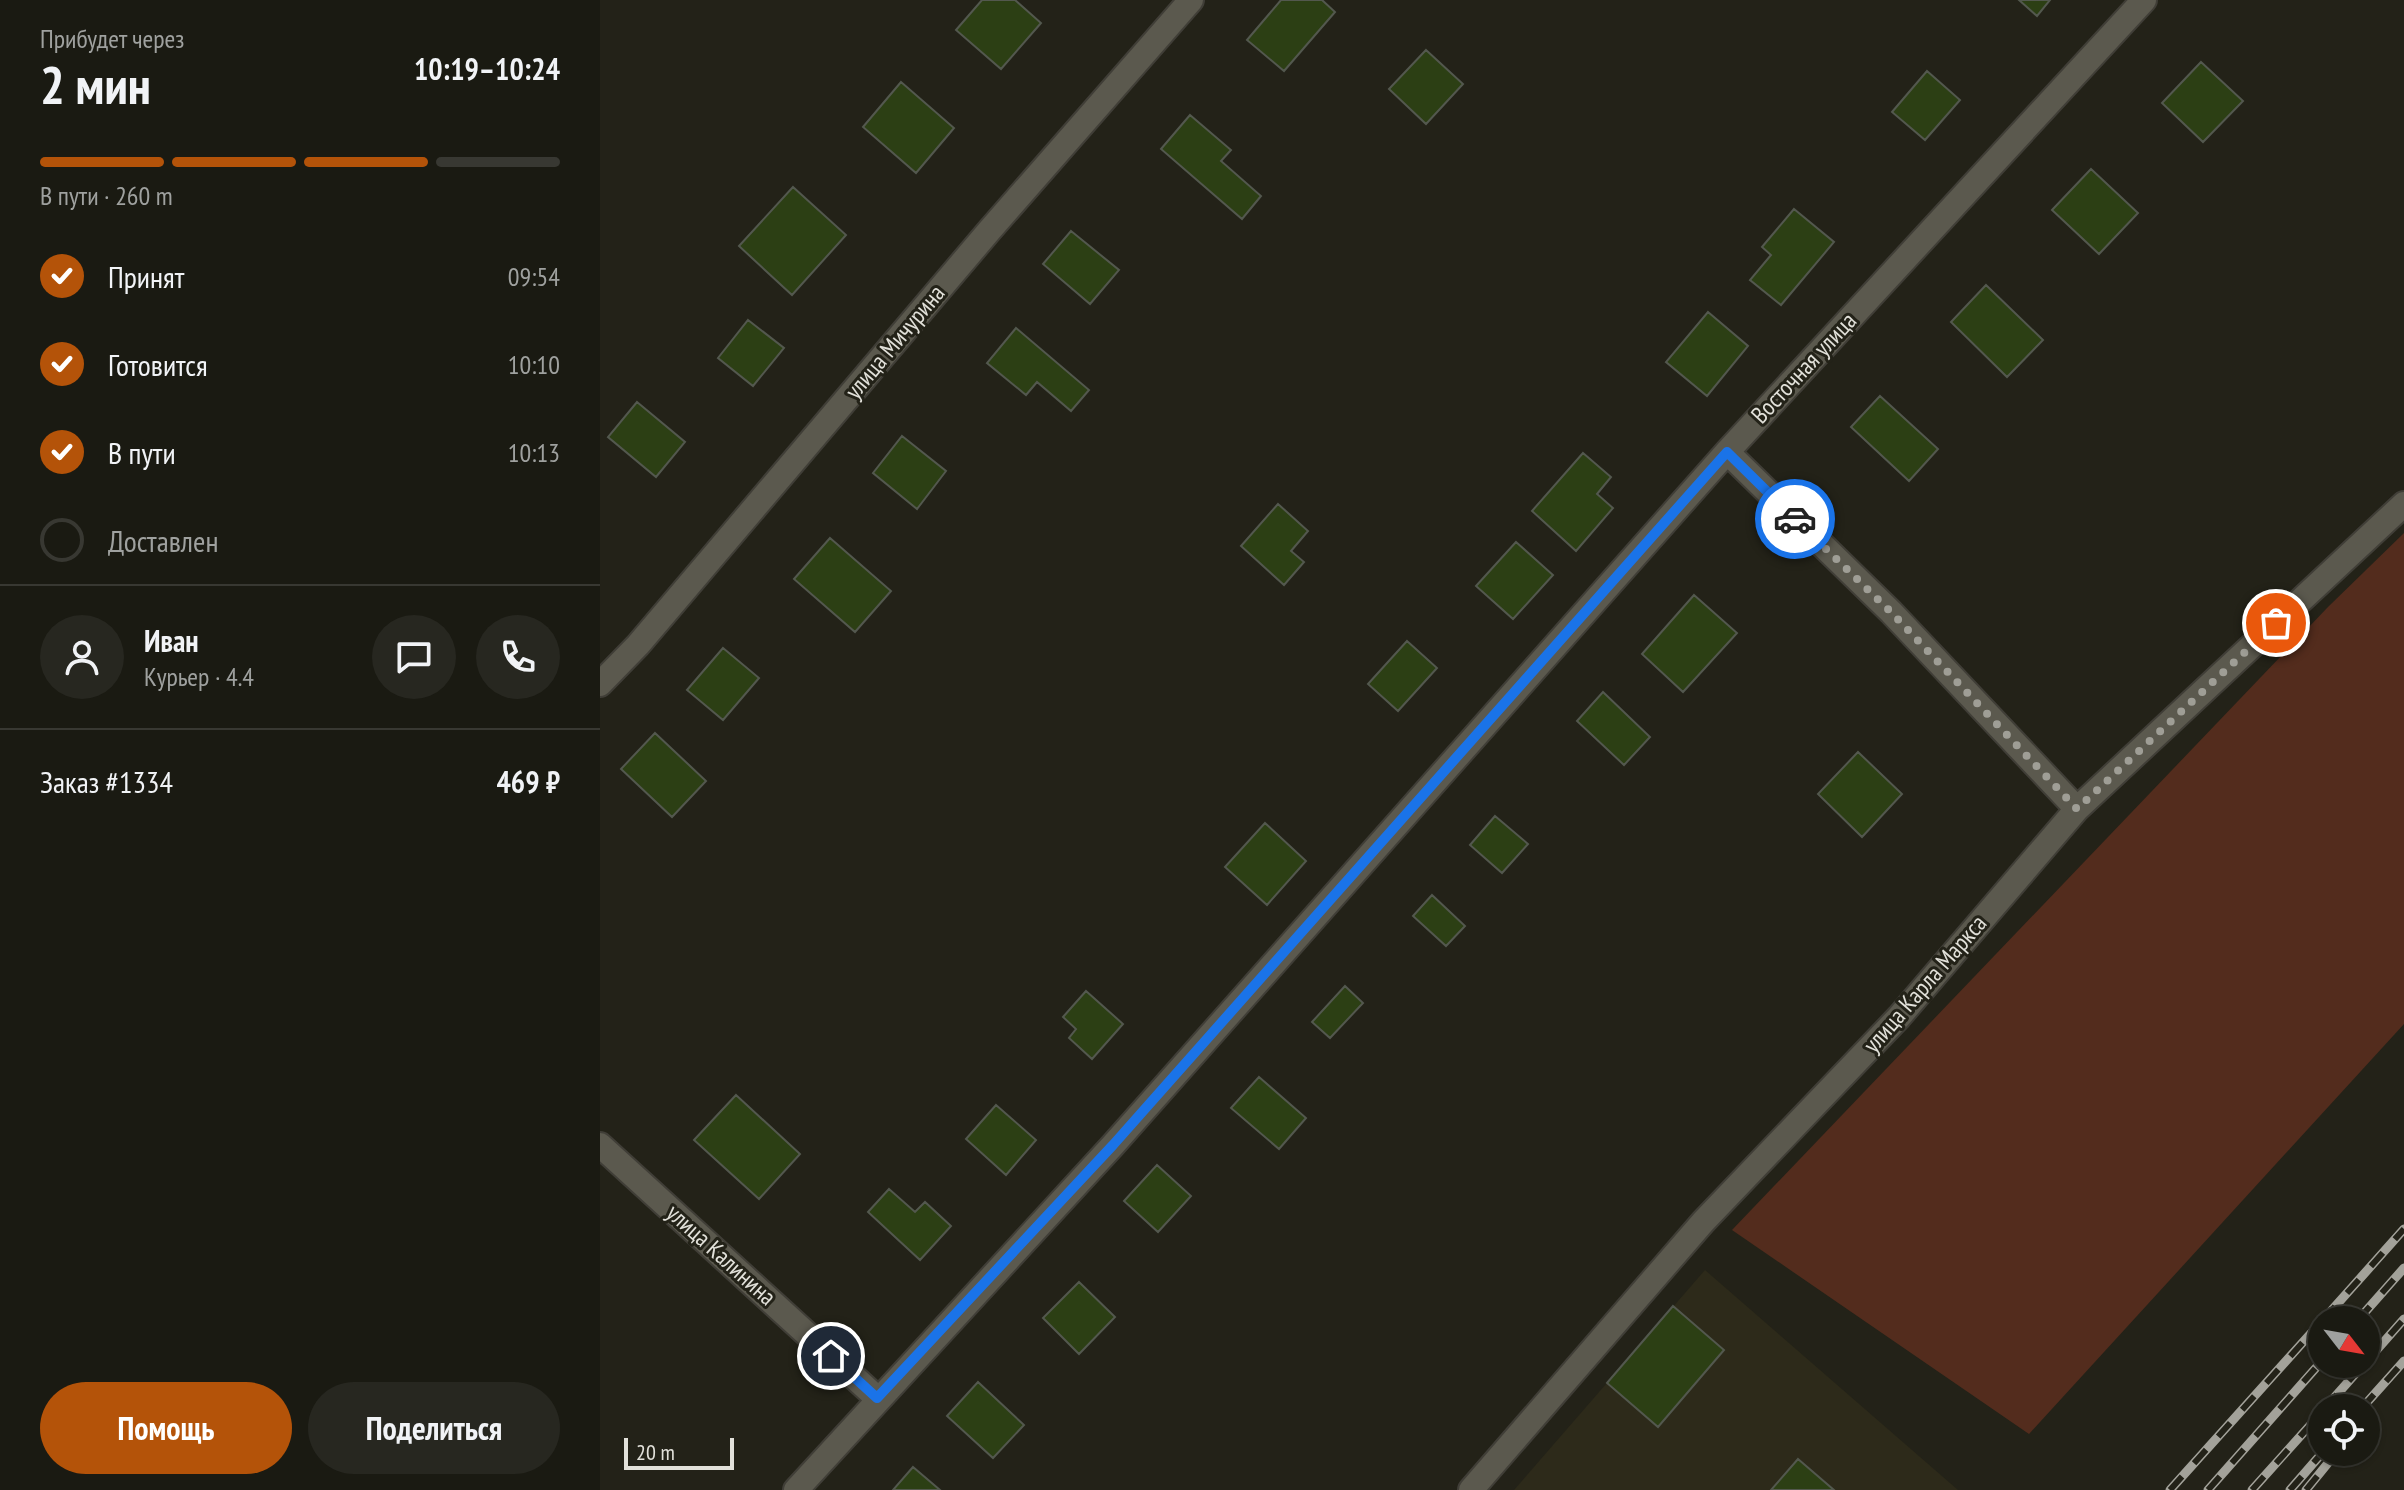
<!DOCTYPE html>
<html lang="ru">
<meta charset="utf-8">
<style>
:root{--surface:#1a1a12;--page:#272720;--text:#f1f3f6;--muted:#9fa19f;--line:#383832;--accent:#b45309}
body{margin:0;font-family:"PT Sans Narrow",sans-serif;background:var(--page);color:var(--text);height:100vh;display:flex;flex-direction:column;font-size:30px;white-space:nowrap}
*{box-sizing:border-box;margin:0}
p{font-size:26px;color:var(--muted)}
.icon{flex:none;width:44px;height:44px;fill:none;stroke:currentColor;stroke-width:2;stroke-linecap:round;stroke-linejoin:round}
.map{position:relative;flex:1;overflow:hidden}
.sheet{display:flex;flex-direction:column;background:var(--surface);width:600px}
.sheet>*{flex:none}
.needle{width:52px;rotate:121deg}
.buttons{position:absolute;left:1708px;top:1306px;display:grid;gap:16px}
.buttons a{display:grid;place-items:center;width:72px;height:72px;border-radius:50%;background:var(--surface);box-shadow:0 2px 6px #0004,0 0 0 2px var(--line);font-size:40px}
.scale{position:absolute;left:24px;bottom:20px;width:110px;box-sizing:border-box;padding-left:8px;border:4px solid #e2e1da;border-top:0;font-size:22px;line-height:28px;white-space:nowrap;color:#e2e1da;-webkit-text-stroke:6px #232218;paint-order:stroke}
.pin{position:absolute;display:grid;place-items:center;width:68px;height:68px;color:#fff;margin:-34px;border:4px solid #fff;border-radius:50%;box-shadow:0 2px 8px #0007}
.courier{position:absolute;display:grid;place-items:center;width:80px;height:80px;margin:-40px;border:6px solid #1a73e8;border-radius:50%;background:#fff;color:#222;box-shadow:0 2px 10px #0007}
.headline em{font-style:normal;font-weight:600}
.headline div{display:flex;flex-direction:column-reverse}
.headline{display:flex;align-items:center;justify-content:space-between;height:136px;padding:0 40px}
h1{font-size:52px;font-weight:600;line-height:60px}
.bar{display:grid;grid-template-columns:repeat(4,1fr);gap:12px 8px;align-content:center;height:96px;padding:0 40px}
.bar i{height:10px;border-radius:6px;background:var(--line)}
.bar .active{background:var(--accent)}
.bar p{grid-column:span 4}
.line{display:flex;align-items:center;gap:20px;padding:0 40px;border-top:2px solid var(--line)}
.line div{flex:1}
.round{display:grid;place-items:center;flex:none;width:84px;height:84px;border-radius:42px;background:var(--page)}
ol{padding:0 40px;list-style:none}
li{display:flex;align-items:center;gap:24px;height:88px}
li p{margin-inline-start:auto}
li .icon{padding:8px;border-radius:50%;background:var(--accent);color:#fff;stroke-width:4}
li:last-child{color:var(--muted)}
li i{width:44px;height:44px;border:4px solid var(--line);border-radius:50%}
.cta{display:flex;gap:16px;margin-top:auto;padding:16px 40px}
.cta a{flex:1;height:92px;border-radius:48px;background:var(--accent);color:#fff;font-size:32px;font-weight:600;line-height:92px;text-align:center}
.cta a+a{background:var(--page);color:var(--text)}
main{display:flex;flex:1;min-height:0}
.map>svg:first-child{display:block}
</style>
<main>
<section class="sheet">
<div class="headline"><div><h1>2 мин</h1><p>Прибудет через</p></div><em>10:19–10:24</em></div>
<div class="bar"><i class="active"></i><i class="active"></i><i class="active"></i><i></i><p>В пути · 260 m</p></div>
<ol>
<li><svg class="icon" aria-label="check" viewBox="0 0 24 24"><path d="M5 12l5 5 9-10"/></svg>Принят<p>09:54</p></li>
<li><svg class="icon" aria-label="check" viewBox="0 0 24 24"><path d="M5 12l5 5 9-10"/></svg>Готовится<p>10:10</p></li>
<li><svg class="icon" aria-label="check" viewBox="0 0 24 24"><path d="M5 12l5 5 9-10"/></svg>В пути<p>10:13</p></li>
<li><i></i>Доставлен</li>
</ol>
<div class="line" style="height:144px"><a class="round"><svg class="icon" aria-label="person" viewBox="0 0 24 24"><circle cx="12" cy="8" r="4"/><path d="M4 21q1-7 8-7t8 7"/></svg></a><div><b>Иван</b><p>Курьер · 4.4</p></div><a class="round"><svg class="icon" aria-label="chat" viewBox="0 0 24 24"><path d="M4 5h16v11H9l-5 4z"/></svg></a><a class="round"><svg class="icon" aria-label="phone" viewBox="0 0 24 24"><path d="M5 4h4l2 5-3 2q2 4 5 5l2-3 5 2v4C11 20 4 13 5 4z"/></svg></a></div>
<div class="line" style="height:104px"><div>Заказ #1334</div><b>469 ₽</b></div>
<div class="cta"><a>Помощь</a><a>Поделиться</a></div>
</section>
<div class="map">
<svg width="1804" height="1490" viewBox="0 0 1804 1490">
<rect width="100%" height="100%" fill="#232218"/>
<path fill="#2d2a1a" d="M1105,1270L1358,1490H914Z"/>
<path fill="#532c1d" d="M1804,533V1024L1429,1434L1132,1230L1728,607Z"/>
<path fill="#2c3f14" stroke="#53584e" stroke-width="2" d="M382,0H415L441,23L401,69L356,30Z
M681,0H722L735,12L684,71L647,40Z
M1419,0H1450L1437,16Z
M826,50L863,84L826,124L789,89Z
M1601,62L1643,101L1603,142L1562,103Z
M1327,71L1360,100L1325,140L1292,112Z
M301,82L354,128L316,173L263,127Z
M590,115L631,150L621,161L661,196L642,219L561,149Z
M1491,169L1538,213L1499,254L1452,210Z
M193,187L246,235L192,295L139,246Z
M1194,209L1234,242L1181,305L1150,280L1171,255L1162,247Z
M471,231L519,270L490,304L443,264Z
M1386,285L1443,340L1407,377L1351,322Z
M1108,312L1148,346L1107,396L1066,362Z
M148,320L184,348L153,386L118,358Z
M416,328L489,390L471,411L437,382L426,395L387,363Z
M1280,396L1338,449L1309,481L1251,427Z
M37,402L85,442L56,477L8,437Z
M302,436L346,471L317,509L273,473Z
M983,453L1011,477L997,494L1013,508L976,551L932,511Z
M678,504L708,531L691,551L704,562L684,585L641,546Z
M230,538L291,591L255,632L194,579Z
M916,542L953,575L913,619L876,586Z
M1094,595L1137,633L1083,692L1042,654Z
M807,641L837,668L798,711L768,684Z
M123,648L159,678L123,720L87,690Z
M1003,692L1050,737L1024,765L977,721Z
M55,733L106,781L72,817L21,769Z
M1258,752L1302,794L1262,837L1218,794Z
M895,816L928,844L902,873L870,845Z
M665,823L706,861L667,905L625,867Z
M832,895L865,926L846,946L813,916Z
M745,986L763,1003L730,1038L712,1022Z
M486,991L523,1024L492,1059L469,1038L476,1029L463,1017Z
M659,1077L706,1118L679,1149L631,1108Z
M136,1095L200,1154L159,1199L94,1140Z
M396,1105L436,1140L406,1175L366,1139Z
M557,1165L591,1196L558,1232L524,1201Z
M289,1189L315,1212L325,1202L351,1226L320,1260L268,1212Z
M479,1282L515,1317L479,1354L443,1318Z
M1073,1306L1124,1350L1058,1427L1007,1383Z
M378,1382L424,1425L393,1458L347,1416Z
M1198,1459L1234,1490H1171Z
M313,1467L340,1490H293Z"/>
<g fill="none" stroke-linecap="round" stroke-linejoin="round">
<g stroke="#403e37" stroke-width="28">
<path id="minor" d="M1127,452L1291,612L1477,809
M0,684L38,645L389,231L591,0
M0,1145L277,1398
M196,1490L513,1145L1127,452L1544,0
M871,1490L1103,1222L1299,1017L1477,809L1804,504"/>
</g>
<use href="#minor" stroke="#5b594e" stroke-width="24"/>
<g stroke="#a3a29a" stroke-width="9">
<path id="rail" d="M1723,1320L1804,1229
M1758,1320L1804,1268
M1766,1362L1804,1319
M1725,1408L1764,1364
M1762,1408L1804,1361
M1570,1490L1722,1321
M1608,1490L1722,1361
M1652,1490L1722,1412
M1690,1490L1723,1452
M1706,1490L1737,1452"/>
</g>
<use href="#rail" stroke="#232218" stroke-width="6" stroke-dasharray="18" stroke-linecap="butt"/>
</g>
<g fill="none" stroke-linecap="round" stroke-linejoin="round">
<path stroke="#9f9e96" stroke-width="8" stroke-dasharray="0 14.4" d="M1195,519L1291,612L1477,809L1676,623"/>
<path stroke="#1a73e8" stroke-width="10" d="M231,1356L277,1398L513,1145L1127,452L1195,519"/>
</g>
<g text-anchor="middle" stroke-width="6" stroke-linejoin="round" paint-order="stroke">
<g font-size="24" fill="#e2e1da" stroke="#232218">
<text transform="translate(295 342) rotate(-50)" y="8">улица Мичурина</text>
<text transform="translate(1204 368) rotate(-47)" y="8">Восточная улица</text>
<text transform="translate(1325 984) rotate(-49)" y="8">улица Карла Маркса</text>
<text transform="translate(121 1255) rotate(42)" y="8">улица Калинина</text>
</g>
</g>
</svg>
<div class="buttons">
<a><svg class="needle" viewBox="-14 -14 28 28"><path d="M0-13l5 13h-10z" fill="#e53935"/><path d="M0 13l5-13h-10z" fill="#9fa19f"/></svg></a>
<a><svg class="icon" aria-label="locate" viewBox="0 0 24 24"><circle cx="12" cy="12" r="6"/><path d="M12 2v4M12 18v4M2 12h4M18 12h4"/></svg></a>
</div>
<div class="scale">20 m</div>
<div class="pin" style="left:1676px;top:623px;background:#ea580c"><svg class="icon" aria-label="bag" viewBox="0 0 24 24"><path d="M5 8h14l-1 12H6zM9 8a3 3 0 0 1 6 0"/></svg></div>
<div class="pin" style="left:231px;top:1356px;background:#1f2937"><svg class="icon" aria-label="home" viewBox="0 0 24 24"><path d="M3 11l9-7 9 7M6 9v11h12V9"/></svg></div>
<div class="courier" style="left:1195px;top:519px"><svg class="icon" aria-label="car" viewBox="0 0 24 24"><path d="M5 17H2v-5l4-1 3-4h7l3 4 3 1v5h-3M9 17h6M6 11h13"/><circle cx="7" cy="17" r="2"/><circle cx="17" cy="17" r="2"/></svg></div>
</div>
</main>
